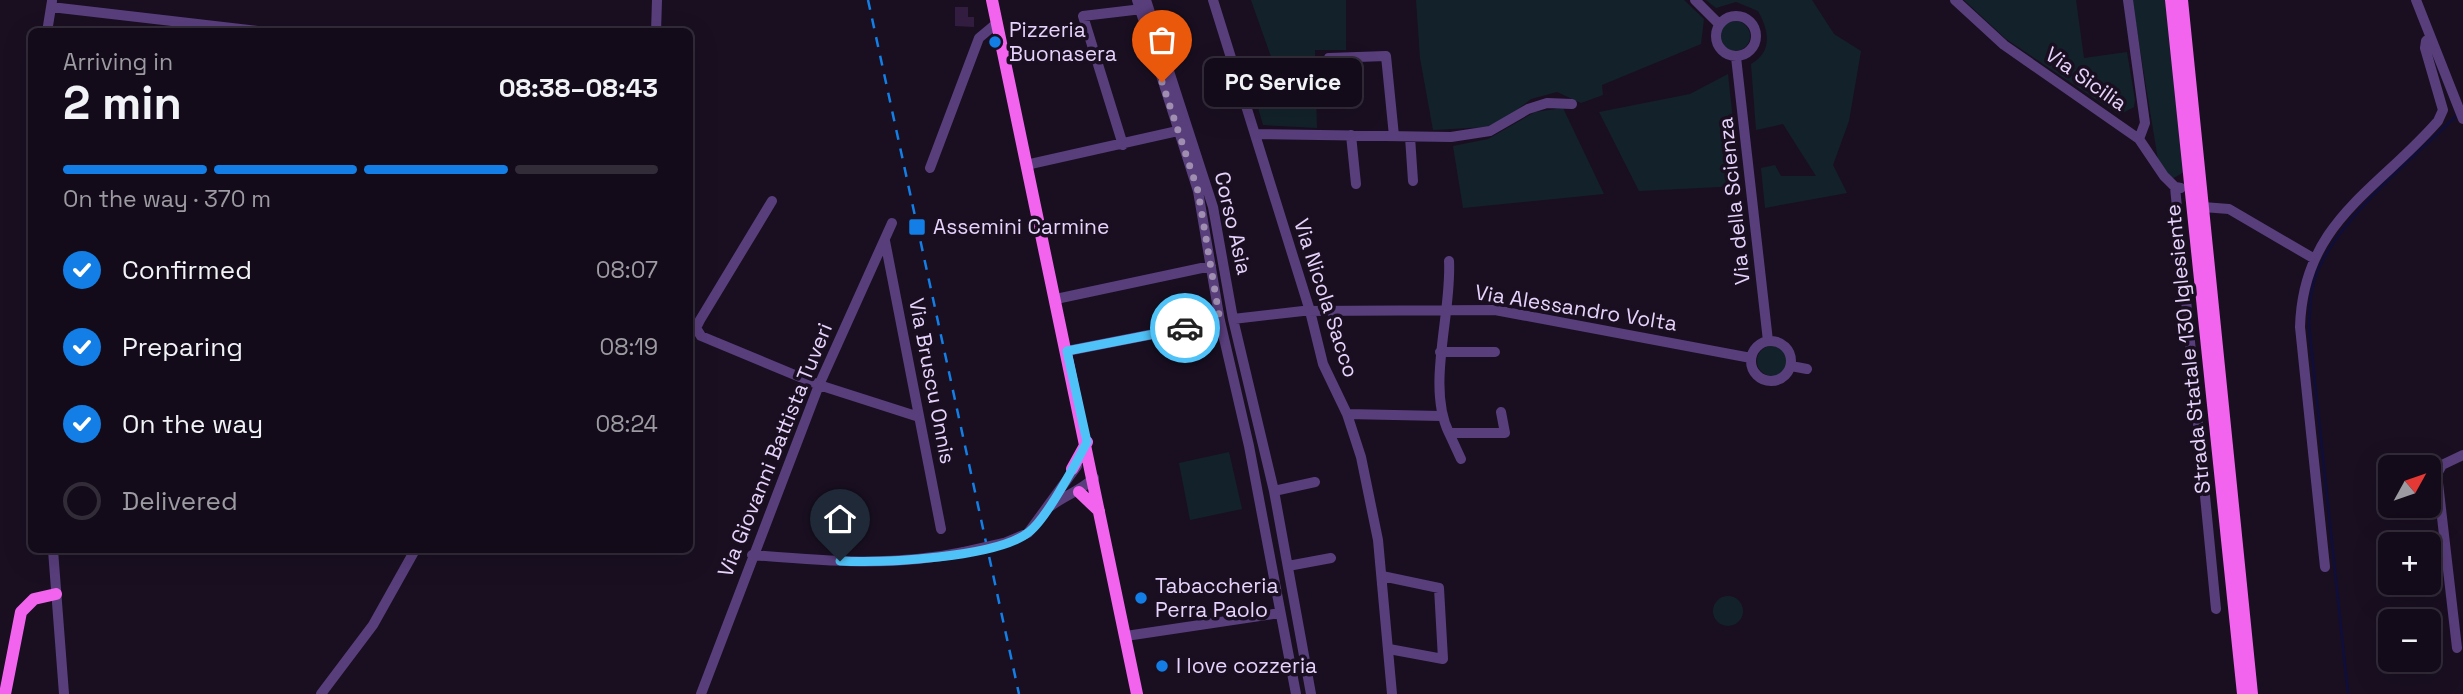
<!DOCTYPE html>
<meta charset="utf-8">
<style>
:root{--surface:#130b19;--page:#1c1422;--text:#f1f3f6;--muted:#9d9ba2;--line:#322b38;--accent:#137ee6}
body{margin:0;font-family:"Space Grotesk",sans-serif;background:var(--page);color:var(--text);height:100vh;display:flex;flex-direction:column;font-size:26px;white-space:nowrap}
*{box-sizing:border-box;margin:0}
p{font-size:23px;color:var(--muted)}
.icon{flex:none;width:38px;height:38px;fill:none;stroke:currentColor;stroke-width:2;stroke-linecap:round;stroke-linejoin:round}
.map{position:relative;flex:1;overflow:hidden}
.panel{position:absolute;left:28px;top:28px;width:665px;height:525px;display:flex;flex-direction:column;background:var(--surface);border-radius:10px;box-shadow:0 7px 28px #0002,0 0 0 2px var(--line)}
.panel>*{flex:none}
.needle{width:46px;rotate:50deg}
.fabs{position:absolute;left:2378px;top:455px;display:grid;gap:14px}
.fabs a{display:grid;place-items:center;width:63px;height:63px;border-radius:10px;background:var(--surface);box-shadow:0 7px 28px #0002,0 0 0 2px var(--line);font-size:35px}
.pin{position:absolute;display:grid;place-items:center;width:60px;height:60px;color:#fff;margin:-72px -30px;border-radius:50% 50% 50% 0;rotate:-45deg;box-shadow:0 0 7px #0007}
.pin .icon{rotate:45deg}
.courier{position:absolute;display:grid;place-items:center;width:70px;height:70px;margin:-35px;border:5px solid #4fc3f7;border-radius:50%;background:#fff;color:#222;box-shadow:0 2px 9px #0007}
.bubble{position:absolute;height:49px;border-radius:10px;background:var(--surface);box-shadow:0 7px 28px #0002,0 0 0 2px var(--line);font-size:23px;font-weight:800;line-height:49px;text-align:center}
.head em{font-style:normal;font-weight:800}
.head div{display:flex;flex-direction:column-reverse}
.head{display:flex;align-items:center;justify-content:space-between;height:119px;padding:0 35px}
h1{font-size:46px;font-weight:800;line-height:52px}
.bar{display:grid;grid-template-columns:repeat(4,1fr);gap:10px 7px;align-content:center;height:84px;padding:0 35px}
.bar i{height:9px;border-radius:5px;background:var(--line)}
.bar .current{background:var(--accent)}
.bar p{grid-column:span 4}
ol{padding:0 35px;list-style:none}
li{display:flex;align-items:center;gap:21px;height:77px}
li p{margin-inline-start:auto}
li .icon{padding:7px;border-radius:50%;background:var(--accent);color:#fff;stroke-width:4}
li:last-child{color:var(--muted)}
li i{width:38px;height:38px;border:4px solid var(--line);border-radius:50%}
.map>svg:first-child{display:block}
</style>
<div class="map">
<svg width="2463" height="694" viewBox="0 0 2463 694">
<rect width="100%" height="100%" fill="#190f21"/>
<path fill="#13222a" d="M1251,0H1346V50H1315L1317,128L1263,125L1251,83L1280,82Z
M1416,0H1684L1704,19L1701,44L1602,85L1603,95L1581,103L1557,92L1531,99L1500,123L1487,127L1433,130L1420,58Z
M1706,0H1812L1834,34L1861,51L1849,121L1833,165L1847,193L1765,208L1761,168L1775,165L1781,176H1816L1783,124L1756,130L1751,64C1773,52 1769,30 1758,11L1736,2L1716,8Z
M1964,0H2076L2084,58L2127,52L2135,100L2134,107L2119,115L2006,39Z
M2132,0H2166L2184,172L2172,179L2158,160Z
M1720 36a15 15 0 1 1 30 0a15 15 0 1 1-30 0Z
M1728,74L1740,186L1639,191L1599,112L1690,94Z
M1563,108L1604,194L1463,208L1453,146L1488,139L1535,112Z
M1757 361a15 15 0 1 1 30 0a15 15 0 1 1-30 0Z
M1229,452L1242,509L1190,520L1179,463Z
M1713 611a15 15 0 1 1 30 0a15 15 0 1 1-30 0Z"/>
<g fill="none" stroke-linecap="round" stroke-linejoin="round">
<path stroke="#0f0e3b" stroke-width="2.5" d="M2348,694L2309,326C2310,306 2310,287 2319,268C2344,213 2415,157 2458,114"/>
</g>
<path fill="#321d40" d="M955,7H968V17H974V27L955,26Z"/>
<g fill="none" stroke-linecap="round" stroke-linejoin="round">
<path stroke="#593e7c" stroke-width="10" d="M1137,0L1198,191L1220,321L1249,446L1296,694
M1146,0L1213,207L1233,319L1274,491L1311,694
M1213,0L1310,311L1323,364L1347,414L1361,457L1378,540L1392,694
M1695,0L1719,24
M1955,0L2004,45L2139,139L2164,176L2175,187L2181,188
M2128,0L2145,123L2139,139
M2416,0L2463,119
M51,7L266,32
M1716 36a20 20 0 1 1 40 0a20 20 0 1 1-40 0Z
M47,32L52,1
M656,32L657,0
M1736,57L1768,341
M1328,88L1329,58L1386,56L1394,136
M1255,134L1451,137L1490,131L1528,109L1547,103L1572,104
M1351,135L1356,184
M1410,137L1413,181
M1123,145L1083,16L1142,9
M1026,165L1182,130
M930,168L979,38L997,23
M2175,187L2216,609
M772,201L700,320L696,328L701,336L819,385L919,417
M2203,207L2229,209L2313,258
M885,241L941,529
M1449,261C1452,314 1426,386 1449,433H1505L1501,412
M1056,299L1211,266
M1233,319L1303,311L1495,310L1751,358
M1751 361a20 20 0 1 1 40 0a20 20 0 1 1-40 0Z
M1067,351L1220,321
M1440,352H1495
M1791,366L1807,369
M1347,414L1441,416
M1449,433L1461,459
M1274,491L1315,482
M1051,506C1066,495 1080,491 1094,478
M1004,543L1028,533L1077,466
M53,550L64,694
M752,555C824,561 893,567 964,552
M1288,566L1331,558
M2325,567L2300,327C2303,222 2377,191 2438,121L2443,110L2425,48L2426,41L2430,37
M1382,576L1439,588L1443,659L1389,649
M1126,636L1280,613
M2457,648L2437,474L2442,465L2463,455
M321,694L373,625L415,550
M701,694L819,385L892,223"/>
<path stroke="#f263ee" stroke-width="12" d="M992,0L1137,694
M2171,0L2243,694
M2182,0L2252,694
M1072,469L1087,442
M1079,492L1099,511
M5,694L21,612L34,599L56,594"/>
<path stroke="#137ee6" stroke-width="2.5" stroke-dasharray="10 9" stroke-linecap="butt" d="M868,0L1019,694"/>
<path stroke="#593e7c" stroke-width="10" d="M964,552L1004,543"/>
</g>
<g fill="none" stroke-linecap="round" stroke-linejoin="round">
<path stroke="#9f8eaf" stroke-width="7" stroke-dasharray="0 12.6" d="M1162,82L1198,191L1220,321L1185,328"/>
<path stroke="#4fc3f7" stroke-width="9" d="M840,561C882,563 997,558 1029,532C1046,519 1076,463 1087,442L1067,351L1185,328"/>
</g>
<g fill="#137ee6" stroke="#190f21" stroke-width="2.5">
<circle cx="995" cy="42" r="7"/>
<rect x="908" y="218" width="18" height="18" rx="3.5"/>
<circle cx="1141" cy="598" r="7"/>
<circle cx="1162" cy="666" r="7"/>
</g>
<g text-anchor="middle" stroke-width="7" stroke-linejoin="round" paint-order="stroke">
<g font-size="21" fill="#e7d3fb" stroke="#190f21" text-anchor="start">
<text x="1009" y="37">Pizzeria<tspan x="1009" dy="24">Buonasera</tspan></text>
<text x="933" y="234">Assemini Carmine</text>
<text x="1155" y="593">Tabaccheria<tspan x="1155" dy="24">Perra Paolo</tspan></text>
<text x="1176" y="673">I love cozzeria</text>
</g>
<g font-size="21" fill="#e7d3fb" stroke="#190f21">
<text transform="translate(2086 79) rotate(35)" y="7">Via Sicilia</text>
<text transform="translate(1734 201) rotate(-96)" y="7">Via della Scienza</text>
<text transform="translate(1233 223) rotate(77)" y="7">Corso Asia</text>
<text transform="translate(1326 298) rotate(72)" y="7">Via Nicola Sacco</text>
<text transform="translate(1576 308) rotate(9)" y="7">Via Alessandro Volta</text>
<text transform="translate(2188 349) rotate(-96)" y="7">Strada Statale 130 Iglesiente</text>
<text transform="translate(932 381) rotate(79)" y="7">Via Bruscu Onnis</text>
<text transform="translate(775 450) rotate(-68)" y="7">Via Giovanni Battista Tuveri</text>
</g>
</g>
</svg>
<div class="fabs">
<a><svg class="needle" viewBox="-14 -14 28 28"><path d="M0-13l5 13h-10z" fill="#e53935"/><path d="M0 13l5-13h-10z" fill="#9d9ba2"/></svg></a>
<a>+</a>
<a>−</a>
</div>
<div class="pin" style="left:1162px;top:82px;background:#ea580c"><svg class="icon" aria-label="bag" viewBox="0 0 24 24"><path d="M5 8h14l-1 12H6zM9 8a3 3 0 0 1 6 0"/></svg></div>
<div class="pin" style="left:840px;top:561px;background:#1f2937"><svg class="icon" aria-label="home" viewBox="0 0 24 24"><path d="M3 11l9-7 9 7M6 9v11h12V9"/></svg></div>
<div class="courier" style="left:1185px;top:328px"><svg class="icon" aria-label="car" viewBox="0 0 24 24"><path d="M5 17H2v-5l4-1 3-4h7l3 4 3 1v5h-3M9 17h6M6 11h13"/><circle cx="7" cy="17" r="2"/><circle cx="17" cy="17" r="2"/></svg></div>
<div class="bubble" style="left:1204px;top:58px;width:158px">PC Service</div>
<section class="panel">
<div class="head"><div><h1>2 min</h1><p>Arriving in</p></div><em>08:38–08:43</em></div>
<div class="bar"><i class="current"></i><i class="current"></i><i class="current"></i><i></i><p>On the way · 370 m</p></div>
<ol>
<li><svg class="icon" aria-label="check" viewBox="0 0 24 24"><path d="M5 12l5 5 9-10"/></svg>Confirmed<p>08:07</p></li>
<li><svg class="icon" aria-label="check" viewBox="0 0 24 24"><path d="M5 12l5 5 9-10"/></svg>Preparing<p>08:19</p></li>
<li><svg class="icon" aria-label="check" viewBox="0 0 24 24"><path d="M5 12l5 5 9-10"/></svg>On the way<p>08:24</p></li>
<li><i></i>Delivered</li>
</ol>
</section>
</div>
